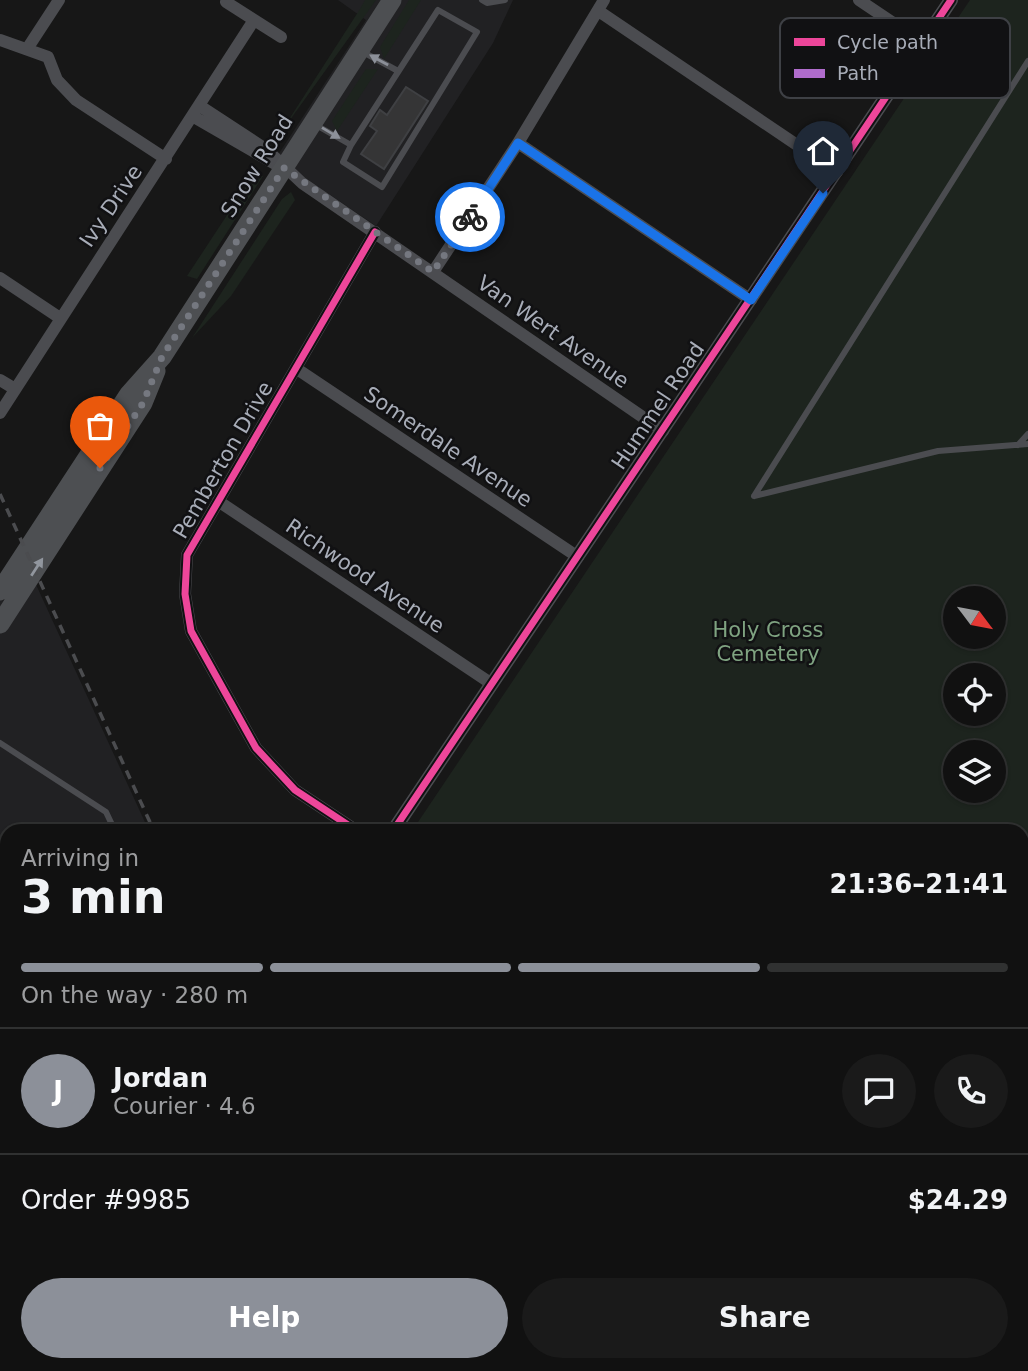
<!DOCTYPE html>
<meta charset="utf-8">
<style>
:root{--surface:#111;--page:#1a1a1a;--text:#f1f3f6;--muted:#9c9d9f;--line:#303131;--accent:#8c9099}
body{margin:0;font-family:"DejaVu Sans",sans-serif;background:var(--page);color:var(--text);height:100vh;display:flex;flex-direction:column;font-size:26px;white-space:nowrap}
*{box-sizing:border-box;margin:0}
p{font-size:23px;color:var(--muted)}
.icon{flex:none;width:38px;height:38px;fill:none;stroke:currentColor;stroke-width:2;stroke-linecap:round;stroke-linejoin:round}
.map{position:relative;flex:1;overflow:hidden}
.drawer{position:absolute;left:0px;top:824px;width:1029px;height:548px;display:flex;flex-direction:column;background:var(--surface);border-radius:21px 21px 0 0;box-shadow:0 2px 5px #0004,0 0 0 2px var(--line)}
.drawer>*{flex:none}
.needle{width:46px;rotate:122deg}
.controls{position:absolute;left:943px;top:586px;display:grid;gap:14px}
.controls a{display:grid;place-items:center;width:63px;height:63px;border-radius:50%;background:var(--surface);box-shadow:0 2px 5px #0004,0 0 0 2px var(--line);font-size:35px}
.pin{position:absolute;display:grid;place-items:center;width:60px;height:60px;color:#fff;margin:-72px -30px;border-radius:50% 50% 50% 0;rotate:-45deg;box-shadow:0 0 7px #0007}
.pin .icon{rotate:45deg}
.courier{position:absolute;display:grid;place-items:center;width:70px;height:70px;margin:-35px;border:5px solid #1a73e8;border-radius:50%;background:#fff;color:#222;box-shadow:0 2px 9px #0007}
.headline em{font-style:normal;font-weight:600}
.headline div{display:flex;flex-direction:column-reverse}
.headline{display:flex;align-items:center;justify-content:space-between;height:119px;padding:0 21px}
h1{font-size:46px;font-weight:600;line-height:52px}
.bar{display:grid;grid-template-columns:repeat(4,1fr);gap:10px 7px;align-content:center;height:84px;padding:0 21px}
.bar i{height:9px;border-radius:5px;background:var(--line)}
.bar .current{background:var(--accent)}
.bar p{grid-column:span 4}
.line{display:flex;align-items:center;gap:18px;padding:0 21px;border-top:2px solid var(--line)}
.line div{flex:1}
.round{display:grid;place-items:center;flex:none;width:74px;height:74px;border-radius:37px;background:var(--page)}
.primary-button{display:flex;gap:14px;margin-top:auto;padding:14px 21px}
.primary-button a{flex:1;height:80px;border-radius:42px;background:var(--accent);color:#fff;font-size:28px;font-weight:600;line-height:80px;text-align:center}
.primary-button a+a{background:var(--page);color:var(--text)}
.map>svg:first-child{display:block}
</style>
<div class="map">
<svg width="1028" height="1371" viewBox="0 0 1028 1371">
<rect width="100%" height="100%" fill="#171717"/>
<path fill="#212123" d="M338,0H513L493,43L376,226L276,158L366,20Z
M33,578L149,831H7V1365H28L24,1371H0V598L15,607Z"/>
<path fill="#1d241e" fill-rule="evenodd" d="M365,0H376L277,138L360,9Z
M409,0H421L384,59L380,47Z
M970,0H1028V1371H421L418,1365H1022V831H412ZM956,598H994V637H956ZM956,676H994V714H956ZM956,752H994V791H956Z
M366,69H378L337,131L332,121Z
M254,174L263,176L197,279L187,276Z
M291,192L295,200L231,296L192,338L282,199Z
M272,1365H389L392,1371H281Z"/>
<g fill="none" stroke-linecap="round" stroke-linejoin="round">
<path stroke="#2a3239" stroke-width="3.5" d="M1022,1180L1028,1182"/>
</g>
<path fill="#353536" stroke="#3f4043" stroke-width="2" d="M406,87L428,101L384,169L361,154L377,131L370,126L380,110L387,115Z"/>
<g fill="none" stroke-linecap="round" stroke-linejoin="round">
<path stroke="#4b4c50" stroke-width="6" d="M482,0L487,3L505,0
M438,10L477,32L382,187L343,162L351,145Z
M363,52L398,71
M316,125L351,145
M1018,445L1028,434
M754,496L1028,61
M754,496L938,451L1028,444
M0,743L106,812L115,831
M720,1371V1365"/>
<path stroke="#4b4c50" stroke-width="12" d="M859,0L923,43
M226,2L281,37
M600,12L837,172
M0,40L48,57L57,80L76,100L166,159
M27,49L59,0
M200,106L267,150L302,183L663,431
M194,117L277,165
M518,143L751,300
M433,272L518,143L604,0
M0,278L60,318
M297,369L578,557
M0,380L15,389
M0,413L254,20
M218,501L492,684
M357,831L295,790L256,748L191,631L185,594L187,555L375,232"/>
<path stroke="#4b4c50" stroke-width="14" d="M393,831L951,0
M28,1371L32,1365"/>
<path stroke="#4d4f52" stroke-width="19" d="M0,591L129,394L162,357L392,0
M0,624L143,403L156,371"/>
<path stroke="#4b4c4f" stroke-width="3.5" stroke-dasharray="9 7" stroke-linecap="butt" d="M0,494L154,831
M401,1365L404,1371"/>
<path stroke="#b06ccc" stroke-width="5" stroke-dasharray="10 5" stroke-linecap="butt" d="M1022,1061L1028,1063"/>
<g stroke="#111113" stroke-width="11">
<path id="cycleway" d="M357,831L295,790L256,748L191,631L185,594L187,555L375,232
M393,831L951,0"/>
</g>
<use href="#cycleway" stroke="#ed469a" stroke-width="7"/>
</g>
<defs><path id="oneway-solid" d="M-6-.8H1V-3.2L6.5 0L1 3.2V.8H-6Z" transform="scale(1.75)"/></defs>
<g fill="#8c9099">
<use href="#oneway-solid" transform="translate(379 60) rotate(-151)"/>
<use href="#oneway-solid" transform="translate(331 133) rotate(31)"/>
</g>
<use fill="#91969e" href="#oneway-solid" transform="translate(37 567) rotate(-57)"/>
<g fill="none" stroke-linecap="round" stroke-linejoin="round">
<path stroke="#757880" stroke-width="7" stroke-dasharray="0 12.6" d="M100,468L143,403L162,357L284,168L433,272L470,217"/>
<path stroke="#1a73e8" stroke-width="9" d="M470,217L518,143L751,300L823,193"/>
</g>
<g text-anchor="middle" stroke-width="5" stroke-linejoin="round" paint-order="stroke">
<g font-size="21" fill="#a8adb8" stroke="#111113">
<text transform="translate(257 166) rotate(-58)" y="7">Snow Road</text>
<text transform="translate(111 206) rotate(-56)" y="7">Ivy Drive</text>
<text transform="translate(553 332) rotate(35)" y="7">Van Wert Avenue</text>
<text transform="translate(658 406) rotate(-56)" y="7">Hummel Road</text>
<text transform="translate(448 447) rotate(34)" y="7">Somerdale Avenue</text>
<text transform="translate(223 460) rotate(-60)" y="7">Pemberton Drive</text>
<text transform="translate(365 576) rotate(34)" y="7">Richwood Avenue</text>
</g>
<g font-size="21" fill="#7fa381" stroke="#111113">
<text x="768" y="637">Holy Cross<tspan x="768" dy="24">Cemetery</tspan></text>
</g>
</g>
<rect x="780" y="18" width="230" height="80" rx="10" fill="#111113" stroke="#3e4045" stroke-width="2"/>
<rect x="794" y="38" width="31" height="8" fill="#ed469a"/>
<rect x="794" y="69" width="31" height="9" fill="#b06ccc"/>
<g font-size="19" fill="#a8adb8">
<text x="837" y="49">Cycle path</text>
<text x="837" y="80">Path</text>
</g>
</svg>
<div class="controls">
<a><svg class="needle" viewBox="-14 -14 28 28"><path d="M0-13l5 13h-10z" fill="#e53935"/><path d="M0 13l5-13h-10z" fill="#9c9d9f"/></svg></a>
<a><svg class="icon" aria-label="locate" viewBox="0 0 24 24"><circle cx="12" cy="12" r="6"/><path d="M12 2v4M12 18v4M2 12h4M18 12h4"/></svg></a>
<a><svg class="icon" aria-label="layers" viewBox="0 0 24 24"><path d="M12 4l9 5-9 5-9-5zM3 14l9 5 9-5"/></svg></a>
</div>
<div class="pin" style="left:100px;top:468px;background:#ea580c"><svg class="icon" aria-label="bag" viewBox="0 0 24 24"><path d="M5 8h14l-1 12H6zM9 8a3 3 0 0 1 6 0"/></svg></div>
<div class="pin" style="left:823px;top:193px;background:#1f2937"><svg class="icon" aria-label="home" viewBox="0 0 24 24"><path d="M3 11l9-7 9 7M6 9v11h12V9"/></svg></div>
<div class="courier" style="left:470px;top:217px"><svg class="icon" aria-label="bike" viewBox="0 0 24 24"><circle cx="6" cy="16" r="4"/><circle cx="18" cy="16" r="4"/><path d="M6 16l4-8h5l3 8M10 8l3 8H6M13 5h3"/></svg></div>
<section class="drawer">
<div class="headline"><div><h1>3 min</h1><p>Arriving in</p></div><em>21:36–21:41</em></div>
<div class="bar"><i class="current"></i><i class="current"></i><i class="current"></i><i></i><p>On the way · 280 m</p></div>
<div class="line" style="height:126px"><b class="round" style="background:var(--accent);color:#fff">J</b><div><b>Jordan</b><p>Courier · 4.6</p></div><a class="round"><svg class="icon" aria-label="chat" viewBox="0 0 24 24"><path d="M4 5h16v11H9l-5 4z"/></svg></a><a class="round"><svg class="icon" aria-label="phone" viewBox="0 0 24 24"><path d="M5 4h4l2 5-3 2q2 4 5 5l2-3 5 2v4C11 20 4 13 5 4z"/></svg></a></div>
<div class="line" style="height:91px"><div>Order #9985</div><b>$24.29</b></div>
<div class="primary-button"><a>Help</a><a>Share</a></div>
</section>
</div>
